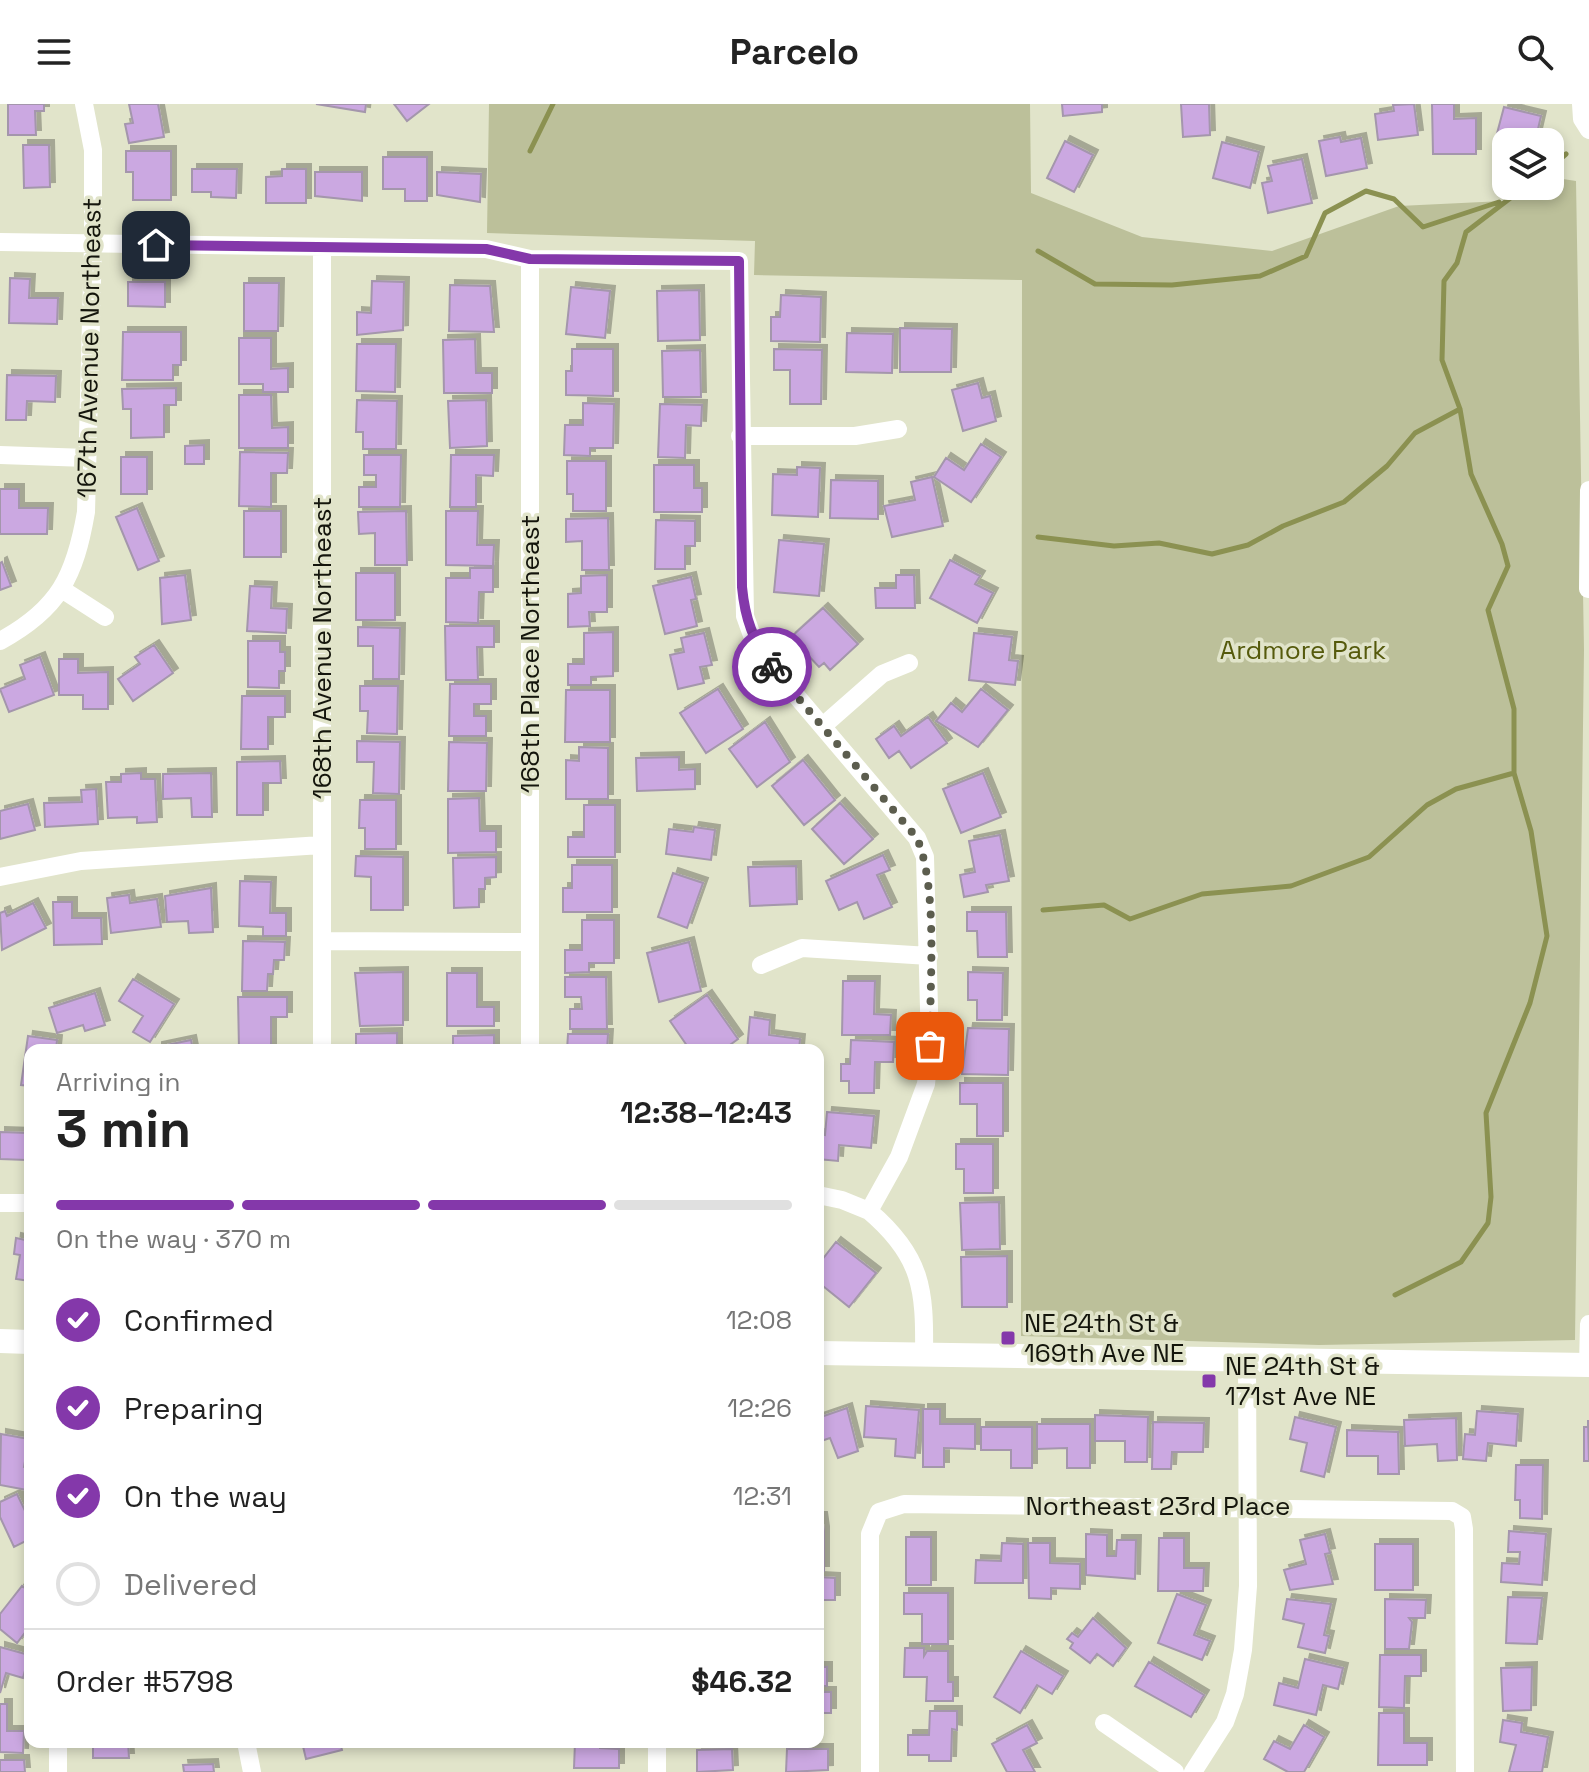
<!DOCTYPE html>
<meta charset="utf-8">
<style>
:root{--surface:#fff;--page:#f2f2f2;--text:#222;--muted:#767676;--line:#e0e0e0;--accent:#8438aa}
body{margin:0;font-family:"Space Grotesk",sans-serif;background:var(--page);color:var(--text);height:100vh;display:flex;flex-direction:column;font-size:30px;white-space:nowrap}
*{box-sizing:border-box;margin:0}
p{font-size:26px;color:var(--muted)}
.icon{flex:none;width:44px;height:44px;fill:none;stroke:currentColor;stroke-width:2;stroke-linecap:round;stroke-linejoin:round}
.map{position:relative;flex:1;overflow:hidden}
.sheet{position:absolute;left:24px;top:940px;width:800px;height:704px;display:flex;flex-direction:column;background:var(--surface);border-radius:16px;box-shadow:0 4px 12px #0003}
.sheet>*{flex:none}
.fabs{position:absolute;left:1492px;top:24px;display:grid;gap:16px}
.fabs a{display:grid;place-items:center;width:72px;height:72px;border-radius:16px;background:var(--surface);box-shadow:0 4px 12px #0003;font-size:40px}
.pin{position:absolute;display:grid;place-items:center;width:68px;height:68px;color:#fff;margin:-34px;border-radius:16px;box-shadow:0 4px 12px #0006}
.courier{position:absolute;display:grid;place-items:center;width:80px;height:80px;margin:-40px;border:6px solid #8438aa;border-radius:50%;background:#fff;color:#222;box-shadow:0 2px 10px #0007}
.head em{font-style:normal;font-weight:700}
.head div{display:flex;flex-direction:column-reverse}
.head{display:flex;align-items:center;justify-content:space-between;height:136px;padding:0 32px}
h1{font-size:52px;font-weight:700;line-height:60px}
.bar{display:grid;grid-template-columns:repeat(4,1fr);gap:12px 8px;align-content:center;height:96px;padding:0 32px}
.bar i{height:10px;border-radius:6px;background:var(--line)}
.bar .active{background:var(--accent)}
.bar p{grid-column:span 4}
.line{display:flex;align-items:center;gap:20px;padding:0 32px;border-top:2px solid var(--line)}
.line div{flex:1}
ol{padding:0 32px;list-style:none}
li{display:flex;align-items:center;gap:24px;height:88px}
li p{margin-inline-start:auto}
li .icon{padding:8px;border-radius:50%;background:var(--accent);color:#fff;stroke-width:4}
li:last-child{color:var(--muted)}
li i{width:44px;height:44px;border:4px solid var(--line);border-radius:50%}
header{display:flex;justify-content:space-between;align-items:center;height:104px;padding:0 32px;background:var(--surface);font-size:36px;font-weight:700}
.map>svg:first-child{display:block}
</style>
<header><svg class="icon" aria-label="menu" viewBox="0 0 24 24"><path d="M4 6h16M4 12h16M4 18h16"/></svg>Parcelo<svg class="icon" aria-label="search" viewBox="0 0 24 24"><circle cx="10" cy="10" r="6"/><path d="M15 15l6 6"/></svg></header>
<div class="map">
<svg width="1589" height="1668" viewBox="0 0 1589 1668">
<defs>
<filter id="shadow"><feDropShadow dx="5" dy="-5" stdDeviation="0" flood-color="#0004"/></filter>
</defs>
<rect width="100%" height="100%" fill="#e1e4ca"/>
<path fill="#bcc09a" d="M489,0H1030L1031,89L1142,133L1272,147L1399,102L1503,97L1526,82H1550V73L1576,77L1584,546L1575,1236L1319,1241L1021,1232L1022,176L754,171L755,137L487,129Z"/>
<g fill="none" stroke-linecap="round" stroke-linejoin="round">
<path stroke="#8b9151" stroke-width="5" d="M530,47L553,0
M1550,64L1566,50
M1038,147L1095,180L1172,181L1260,172L1306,152L1325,109L1366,87L1394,95L1423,123L1499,98
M1038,433L1114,442L1159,439L1212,450L1248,441L1283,422L1344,398L1387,362L1415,329L1460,305
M1043,806L1104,801L1130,815L1202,790L1291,782L1369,753L1427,701L1456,685L1514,669V605L1488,506L1508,462L1502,440L1471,370L1460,305L1442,256L1444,177L1457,159L1466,128L1526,82
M1395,1191L1461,1158L1488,1119L1491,1093L1486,1009L1530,899L1547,832L1531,727L1514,669"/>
</g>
<path fill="#cba8e1" stroke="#a496ac" stroke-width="2" filter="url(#shadow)" d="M8,0H44V7H35L36,31H8Z
M129,0H158L164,33L129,39L125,20L133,19Z
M316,0H366L365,8Z
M394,0H429L407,17Z
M1062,0H1102V8L1063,12Z
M1181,0H1209L1210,31L1183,33Z
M1414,0L1418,31L1378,36L1375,10L1394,7L1393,1Z
M1432,0H1454V15L1476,14V50H1433Z
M1504,3L1541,12L1535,38L1495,37Z
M1340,33L1341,38L1361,34L1367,64L1326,72L1319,37Z
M1065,37L1093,51L1074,88L1047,74Z
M1222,38L1259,48L1250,84L1213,74Z
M23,41H49L50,83L24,84Z
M126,47H171V96H133V68H126Z
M383,53H427V97H405V85H383Z
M1302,55L1312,99L1268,109L1262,79L1272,77L1268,62Z
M192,65H237L236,94L211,93V88H192Z
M282,65H306V99H266V73L282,72Z
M315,68H362V97L315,92Z
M437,68L481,70L480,98L437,91Z
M10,174L30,175L29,194H58L57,220L9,219Z
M372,177L404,178L403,226L357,231V208L371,209Z
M128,178H165V203L128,202Z
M244,179H279L278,227H244Z
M450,181L490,182L494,228L449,227Z
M571,183L610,187L605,234L566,230Z
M699,186L700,236L658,237L657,187Z
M781,191L821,193L820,238L771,237V213H780Z
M900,224L952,225L951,268H900Z
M123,228H181V261H173V276H122Z
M847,229L893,230L892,269L846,268Z
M239,234H271V265L288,264V288H263V280H239Z
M475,235L476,269H492V289H444L443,236Z
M357,240H396L395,288L356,287Z
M572,245H613V292L566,291V267H572Z
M774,245L822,246L821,300H790V266H774Z
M700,246L701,293H663L662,247Z
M7,271L56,272L55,298L27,297L26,316H6Z
M978,279L982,294L990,292L996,317L963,327L952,286Z
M176,284V301H164V333L131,334V305H123L122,285Z
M239,291H271L272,324L288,323V344H239Z
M357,296L397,297L396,345H363V328H356Z
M486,296L487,342L450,344L448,297Z
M583,299L614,300L613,344H590V352L564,351L565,321H583Z
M660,300L702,301L701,322L686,321L685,354L658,353Z
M981,340L1001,353L971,398L934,373L946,354L964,366Z
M204,341V360H185V342Z
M240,348L288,349L287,369H271V403L239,402Z
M364,351H401L400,403H359V383H376V371H364Z
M451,351H494L493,372L476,371V403H450Z
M121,353H147V390H121Z
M567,357H606V407H573V390H567Z
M654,361H694V384H702V408H654Z
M797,363L820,364L818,413L772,411L773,370L797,371Z
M932,373L943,422L892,433L884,402L915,396L911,378Z
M831,376L878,377V415L830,414Z
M0,385H19V404H48L47,430H0Z
M137,404L159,457L138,466L116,413Z
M244,407H281V453H244Z
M406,407L407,461H375V429L359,430L358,408Z
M446,407H478L477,441H494L493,462L446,461Z
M608,414L609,466H582V437L566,438V415Z
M656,416L695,417V442H685V465H655Z
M779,436L824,440L819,492L774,488Z
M950,456L980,472L975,480L993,489L977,519L930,494Z
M2,458L11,482L0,486V459Z
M470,464H493V488H479L478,519L446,518V474H470Z
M356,469H395V516H356Z
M185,471L191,516L162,520L160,474Z
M607,471V508H589L590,522L568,523V490L581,489V472Z
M896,471H914L915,504H876L875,484H896Z
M691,473L696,495L691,496L697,522L665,530L653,482Z
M250,482L272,483L271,504L287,505L286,529L247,527Z
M823,504L858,540L830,566L824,559L819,563L791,533Z
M445,522H494V543H477L478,576H446Z
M358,523L400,524L399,575H373V542H358Z
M613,528V572L591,573V581H568V560H584V529Z
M704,529L712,561L700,563L704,579L678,585L670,551L684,548L681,534Z
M974,529L1012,533L1009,556L1018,557L1015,581L969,576Z
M248,537H280V548H285V567H279V584L248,583Z
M154,541L173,569L133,597L118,575L140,560L135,553Z
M40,553L54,591L9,608L0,585L25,575L20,561Z
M59,555H78V569L108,568V605H83V591H59Z
M450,580H491V600H474V612H486V632H449Z
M360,582H398L397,630L367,629L368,607H360Z
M718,585L743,625L706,649L680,609Z
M981,585L1008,606L978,643L936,617L951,599L962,608Z
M566,586H610V638H565Z
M242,592H285V613H268V645H241Z
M928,613L947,639L911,664L899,647L889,654L876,635L894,622L901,632Z
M765,618L790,658L757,683L729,645Z
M357,637L400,638L399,690L373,689L374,658H357Z
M449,638L487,639L486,687H448Z
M579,643L608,644V695H566V656L579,657Z
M679,653V666L695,665V685L637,687L636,654Z
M803,656L835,696L804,721L772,682Z
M280,657L281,679H263V711H237V658Z
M141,669V675H155L157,718L137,719V713L108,714L106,678H121V670Z
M211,669L212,713H192L191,694L163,695V670Z
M983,669L1001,713L961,729L943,685Z
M96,685L98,720L45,723L44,699L82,698L81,686Z
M479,694L480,727H496V748L448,749V695Z
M360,696H396V745H365V724H359Z
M840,699L873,735L844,760L812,725Z
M28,700L35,726L0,735V707Z
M584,701H615V753H568V733H584Z
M694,723L715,726L711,756L666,750L669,725L693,728Z
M1000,731L1009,777L986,781L988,788L964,793L960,771L975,768L969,737Z
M883,751L890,766L877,771L892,803L864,815L857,798L839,806L826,777Z
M356,752L403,753V806H371V773L355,772Z
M496,753V773L485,774V785H479V803L454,804L453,754Z
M572,761H612V808H563V784H572Z
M796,762L797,800L750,802L748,763Z
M673,769L703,779L687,824L658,813Z
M240,777L271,778L270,809H286V832H263V823L239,822Z
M211,784L213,828L189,829L188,817L167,818L165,792Z
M129,791L130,799L157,795L161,823L111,829L107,794Z
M53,798H72V814H101L102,840L54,841Z
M33,799L46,824L2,846L0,809L5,807L7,812Z
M967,808H1006L1007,853H978L977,827H967Z
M582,816H614V859H589V868L565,869V846H582Z
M243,837L285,838L284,856H274L273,870H268L267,887H242Z
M689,838L701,887L659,898L647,849Z
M403,868V921L360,922L355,869Z
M968,868L1003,869L1002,916H977V896H968Z
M447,869H477V903H494V922H447Z
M565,873H606L607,925H570V905H582L581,893H565Z
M133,875L174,900L150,938L133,928L143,912L119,897Z
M843,877H875L874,910L891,911L890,931H842Z
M95,889L105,921L85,927L83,921L57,929L49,904Z
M707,891L738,935L723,946H690L670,917Z
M238,893H287V913H271V946H239Z
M750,913L770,916L769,931L800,935L799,946H747Z
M968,924L1009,925L1008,971L962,970Z
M397,929V946H356V930Z
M568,930H608L607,946H567Z
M494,931V946H453V932Z
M28,932L57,936L56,946H30V982L21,981Z
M191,936L193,946H157V943Z
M851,936L894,938L893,958H875L874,989H849V977H841V960H850Z
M960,979H1003V1032H977V1000H960Z
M827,1008L874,1012L871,1044L839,1041L838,1057L818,1055V1030L825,1031Z
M0,1028L28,1029L27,1056L0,1055Z
M956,1040H993V1089H964V1065H956Z
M999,1098L1000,1145L962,1146L960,1099Z
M16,1134L30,1137V1177L16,1175L20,1151L14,1150Z
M836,1138L876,1169L849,1203L818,1178V1161Z
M1007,1152V1203H962L961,1153Z
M866,1302L919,1306L915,1354L895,1352L896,1335L864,1333Z
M847,1304L858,1347L838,1354L830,1334L818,1338V1314Z
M923,1305H940V1320H975V1345L944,1344V1363H923Z
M1477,1307L1518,1310L1516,1342L1488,1339L1486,1357L1463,1355L1465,1330L1475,1331Z
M1095,1311L1148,1313L1147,1358H1125V1337H1095Z
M1295,1313L1336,1323L1324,1373L1301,1367L1307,1339L1290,1335Z
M1456,1314L1457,1356L1438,1357L1437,1340L1405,1342L1404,1316Z
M1588,1316L1589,1357H1584V1323H1588Z
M1153,1318L1204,1319L1203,1348H1172L1171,1365H1152Z
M1037,1320H1090V1364H1067V1344L1037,1345Z
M981,1323H1032V1364H1011V1346H981Z
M1347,1326L1398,1328L1399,1370H1378V1352H1347Z
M1,1330L29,1335L24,1363L30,1364L27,1386L0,1381Z
M1516,1361H1543L1542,1415L1520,1414V1396H1515Z
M17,1390L26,1409L30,1407V1435L14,1443L0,1413V1398Z
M818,1413H822L824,1427V1467H818Z
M1509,1427L1546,1430L1542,1481L1501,1478L1502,1459L1519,1460L1520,1448H1508Z
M1086,1430L1107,1431V1452H1116L1117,1436H1136L1135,1475L1086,1471Z
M1325,1430L1330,1449L1325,1450L1333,1480L1290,1486L1284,1466L1306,1460L1300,1436Z
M906,1433H931V1481H906Z
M1159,1434H1184V1464H1204L1203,1487H1158Z
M1002,1439L1023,1440V1479H975L976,1456L1001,1457Z
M1028,1439H1050V1459L1080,1460V1485L1051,1484V1495L1029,1494Z
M1375,1440H1413V1486H1375Z
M818,1473L835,1474V1496H818Z
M22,1482L30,1488V1522L17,1539L0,1525V1510Z
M904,1489H948V1540H922V1510H904Z
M1177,1490L1206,1501L1194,1531L1210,1537L1202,1556L1158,1539Z
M1508,1493L1542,1494L1537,1540L1506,1539Z
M1287,1495L1331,1500L1324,1531L1329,1532L1325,1549L1298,1543L1304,1520L1283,1515Z
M1385,1495L1426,1496L1425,1514H1409L1412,1518L1409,1545H1385Z
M1093,1514L1126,1544L1113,1562L1097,1550L1090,1559L1070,1544L1073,1539L1067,1535L1072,1529L1078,1533Z
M0,1543L29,1551L23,1574L6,1569L0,1589Z
M905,1544H924V1552L927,1547H948V1578H953V1597H926L927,1573H904Z
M1021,1547L1063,1572L1052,1590L1037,1581L1020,1609L994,1593Z
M1380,1551H1421V1572H1405L1404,1604L1379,1603Z
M1305,1555L1343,1564L1338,1585L1323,1581L1316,1611L1274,1601L1279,1579L1298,1584Z
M1149,1558L1204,1591L1191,1613L1135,1582Z
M818,1563H827V1582H818Z
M1532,1563L1531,1606L1503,1607L1501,1564Z
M818,1588H831V1609H818Z
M0,1600H7V1627H24L23,1649L0,1648Z
M930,1607H957V1626L952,1625L951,1657H929V1651H908V1631H929Z
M1379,1609H1404V1639H1427V1661H1378Z
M1503,1616L1522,1619L1521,1628L1548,1633L1542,1668H1509L1516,1641L1500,1638Z
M1027,1621L1037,1639L1023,1646L1035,1668H1007L992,1640Z
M1304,1621L1324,1633L1304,1668H1288L1264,1655L1274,1637L1290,1645Z
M93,1638H128L129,1654H93Z
M302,1638H340L342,1646L306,1655Z
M575,1638H600V1644L619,1645V1664H574Z
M732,1645L733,1666L697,1668V1646Z
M787,1645H828V1666L786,1668Z
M0,1656H24L25,1668H0Z
M213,1660L214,1668H184L183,1661Z"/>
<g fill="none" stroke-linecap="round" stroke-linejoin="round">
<path stroke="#fff" stroke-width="18" d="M1581,0L1582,15L1589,26
M0,138L486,145L530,155L739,157L745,512L754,537L777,569L917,734L925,753L930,942L926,980L899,1053L869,1107C922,1152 925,1185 924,1251
M322,143V946
M530,155V946
M740,332H855L898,325
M0,351L87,354
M1588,485L1589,386
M63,486L105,513
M0,537C59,505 75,472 86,408L93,140V46L84,0
M824,621L882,570L909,559
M0,773L81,757L321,741
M322,837L530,838
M761,861L802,844L929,852
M818,1091L842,1096L869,1107
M0,1099H30
M1588,1261L1589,1220
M879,1408L904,1400L1452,1407L1462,1413L1464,1425L1465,1668
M1104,1619L1175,1668
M246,1638L252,1668
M58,1668V1638
M657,1668V1638
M870,1668V1430L879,1408
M1193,1668L1225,1618L1235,1590L1243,1546L1248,1482L1247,1257"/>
<path stroke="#fff" stroke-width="24" d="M0,1237L30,1238
M818,1249L1589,1261"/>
</g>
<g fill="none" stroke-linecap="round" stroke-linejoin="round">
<path stroke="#5c5d4e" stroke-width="8" stroke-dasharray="0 14.4" d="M772,563L917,734C939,787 929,883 930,942"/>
<path stroke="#8438aa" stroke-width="10" d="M156,141L486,145L530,155L739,157L742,483C745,515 753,536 772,563"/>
</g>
<g fill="#8438aa" stroke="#e1e4ca" stroke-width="3">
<rect x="1000" y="1226" width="16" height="16" rx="4"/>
<rect x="1201" y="1269" width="16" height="16" rx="4"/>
</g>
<g text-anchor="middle" stroke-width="7" stroke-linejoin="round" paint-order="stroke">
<g font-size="26" fill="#14150c" stroke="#e1e4ca">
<text transform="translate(89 244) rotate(-89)" y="9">167th Avenue Northeast</text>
<text transform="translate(322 544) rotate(-90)" y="9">168th Avenue Northeast</text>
<text transform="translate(530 550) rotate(-90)" y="9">168th Place Northeast</text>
<text x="1158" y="1411">Northeast 23rd Place</text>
</g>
<g font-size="26" fill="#555a0c" stroke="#e1e4ca">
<text x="1303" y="555">Ardmore Park</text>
</g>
<g font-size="26" fill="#14150c" stroke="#e1e4ca" text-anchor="start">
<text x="1024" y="1228">NE 24th St &amp;<tspan x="1024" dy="30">169th Ave NE</tspan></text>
<text x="1225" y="1271">NE 24th St &amp;<tspan x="1225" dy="30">171st Ave NE</tspan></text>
</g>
</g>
</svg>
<div class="fabs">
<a><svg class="icon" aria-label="layers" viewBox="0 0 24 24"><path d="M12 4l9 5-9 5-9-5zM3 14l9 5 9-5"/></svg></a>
</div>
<div class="pin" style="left:930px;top:942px;background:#ea580c"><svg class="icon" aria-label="bag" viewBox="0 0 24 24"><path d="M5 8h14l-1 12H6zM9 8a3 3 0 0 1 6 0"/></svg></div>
<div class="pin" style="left:156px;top:141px;background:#1f2937"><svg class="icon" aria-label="home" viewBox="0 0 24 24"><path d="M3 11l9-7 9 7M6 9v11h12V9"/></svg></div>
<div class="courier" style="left:772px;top:563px"><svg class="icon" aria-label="bike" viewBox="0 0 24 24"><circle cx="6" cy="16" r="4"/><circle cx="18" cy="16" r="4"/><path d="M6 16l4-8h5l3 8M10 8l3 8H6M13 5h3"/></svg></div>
<section class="sheet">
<div class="head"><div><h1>3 min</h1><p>Arriving in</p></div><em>12:38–12:43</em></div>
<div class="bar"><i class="active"></i><i class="active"></i><i class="active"></i><i></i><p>On the way · 370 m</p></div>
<ol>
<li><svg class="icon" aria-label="check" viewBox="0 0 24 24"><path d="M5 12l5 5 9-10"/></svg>Confirmed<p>12:08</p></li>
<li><svg class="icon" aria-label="check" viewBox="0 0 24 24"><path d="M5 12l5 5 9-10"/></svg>Preparing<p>12:26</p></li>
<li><svg class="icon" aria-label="check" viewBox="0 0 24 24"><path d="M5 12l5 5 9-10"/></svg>On the way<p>12:31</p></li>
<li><i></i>Delivered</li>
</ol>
<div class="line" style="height:104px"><div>Order #5798</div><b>$46.32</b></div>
</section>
</div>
